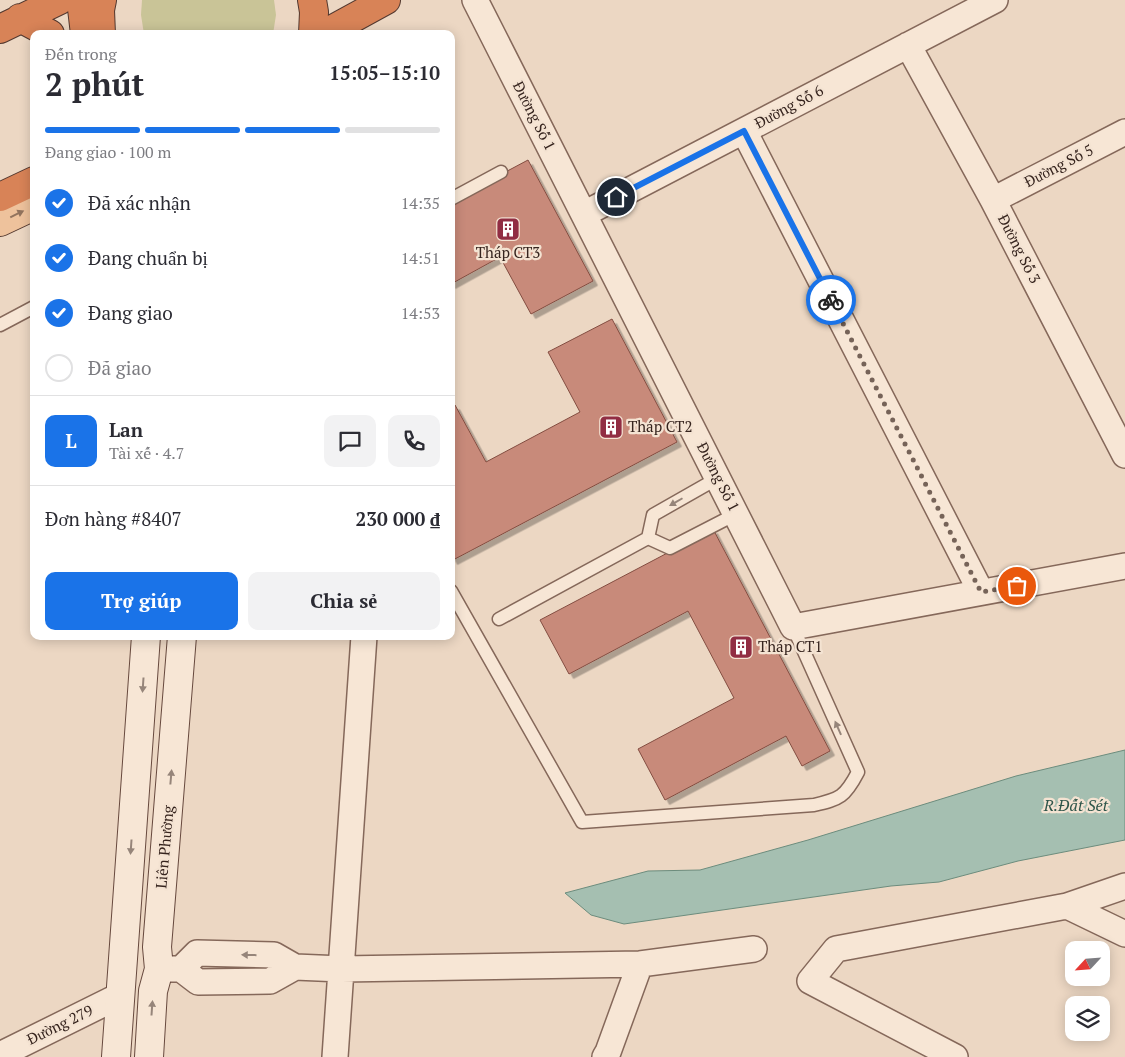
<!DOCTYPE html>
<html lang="vi">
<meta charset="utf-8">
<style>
:root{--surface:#fff;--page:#f2f2f3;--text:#2b2b33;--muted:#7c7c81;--line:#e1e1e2;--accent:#1a73e8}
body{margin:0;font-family:"PT Serif",serif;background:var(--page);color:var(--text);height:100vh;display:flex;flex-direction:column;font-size:19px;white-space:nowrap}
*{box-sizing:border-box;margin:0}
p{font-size:16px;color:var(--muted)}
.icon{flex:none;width:28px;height:28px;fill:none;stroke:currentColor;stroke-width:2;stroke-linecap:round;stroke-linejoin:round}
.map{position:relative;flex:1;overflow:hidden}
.drawer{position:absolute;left:30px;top:30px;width:425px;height:610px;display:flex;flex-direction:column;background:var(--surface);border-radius:10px;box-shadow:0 2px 12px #0003}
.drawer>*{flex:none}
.needle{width:32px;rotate:244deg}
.buttons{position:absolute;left:1065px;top:941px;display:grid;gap:10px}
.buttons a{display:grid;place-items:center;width:45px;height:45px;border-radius:10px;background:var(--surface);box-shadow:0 2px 12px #0003;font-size:25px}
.pin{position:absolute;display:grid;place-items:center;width:42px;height:42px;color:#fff;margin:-21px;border:2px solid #fff;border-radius:50%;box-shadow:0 1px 5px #0007}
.courier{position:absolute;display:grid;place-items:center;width:50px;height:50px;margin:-25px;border:4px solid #1a73e8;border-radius:50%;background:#fff;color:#222;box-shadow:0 1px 6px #0007}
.summary em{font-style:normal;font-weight:600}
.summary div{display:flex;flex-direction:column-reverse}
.summary{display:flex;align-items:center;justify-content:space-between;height:85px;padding:0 15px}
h1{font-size:32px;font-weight:600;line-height:38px}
.bar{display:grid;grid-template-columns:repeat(4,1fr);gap:8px 5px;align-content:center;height:60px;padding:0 15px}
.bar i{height:6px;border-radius:4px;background:var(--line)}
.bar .on{background:var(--accent)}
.bar p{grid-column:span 4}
.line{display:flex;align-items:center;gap:12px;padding:0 15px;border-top:1px solid var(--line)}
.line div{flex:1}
.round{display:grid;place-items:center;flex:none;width:52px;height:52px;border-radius:10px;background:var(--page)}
ol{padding:0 15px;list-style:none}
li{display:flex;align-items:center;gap:15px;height:55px}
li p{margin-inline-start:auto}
li .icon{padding:5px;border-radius:50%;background:var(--accent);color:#fff;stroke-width:4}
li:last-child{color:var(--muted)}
li i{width:28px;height:28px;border:2px solid var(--line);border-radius:50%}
.button{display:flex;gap:10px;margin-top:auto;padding:10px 15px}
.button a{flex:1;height:58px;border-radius:10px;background:var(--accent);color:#fff;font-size:20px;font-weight:600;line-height:58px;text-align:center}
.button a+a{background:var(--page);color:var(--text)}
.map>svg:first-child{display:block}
</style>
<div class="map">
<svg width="1125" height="1057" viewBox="0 0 1125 1057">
<defs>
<filter id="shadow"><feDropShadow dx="4.5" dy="4.5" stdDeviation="0" flood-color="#0004"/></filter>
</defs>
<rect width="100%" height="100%" fill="#ecd7c3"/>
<path fill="#c9c497" d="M142,0H274L276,15L273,34H144L141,15Z"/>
<path fill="#a5bfb1" stroke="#6c8c7d" d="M1125,750V840L1018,861L939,882L891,886L624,924L591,915L565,893L648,871L700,870L808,840L1016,776Z"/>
<path fill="#c88a7a" stroke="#834d41" filter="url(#shadow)" d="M528,160L593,281L531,314L500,257L451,284V201Z
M612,319L677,442L453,560L451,556V407L455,405L486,462L580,412L548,352Z
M713,529L830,751L802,766L786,736L665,800L638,749L734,698L688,611L569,674L540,620Z"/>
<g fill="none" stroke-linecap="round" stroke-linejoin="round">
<g stroke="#85685a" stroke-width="15">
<path id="lane" d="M451,199L501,172
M0,325L34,307
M648,538L670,548L736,514
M451,591L582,822L814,805C840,799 845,797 858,772L793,627
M499,619L648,538L653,515L718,478"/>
</g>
<g stroke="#85685a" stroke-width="28">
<path id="street" d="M475,0L793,627L1125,566
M908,45L993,200L1125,455
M744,131L981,592
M993,200L1125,132
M584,214L995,0
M1067,906L1125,934
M166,969H181L198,982L270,981L295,967
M181,969L197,953L274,955L295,967L342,969L640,964L754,949
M0,1055L121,995
M335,1057L364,636
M605,1057L608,1052L640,964
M955,1057L810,981L836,949L1067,906L1125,886"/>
</g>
<g stroke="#67493e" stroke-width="30">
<path id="secondary" d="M116,1057L146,636
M149,1057L153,991L159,969L157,947L182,636"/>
</g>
<g stroke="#53382f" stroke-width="30">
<path id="primary" d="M0,222L34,206"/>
</g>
<g stroke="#53382f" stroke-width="30">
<path id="highway" d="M81,0L85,34
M312,0L314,12L313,34
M20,18L50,34
M0,29L60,0
M101,34L100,10L102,0
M324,34L386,0
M0,197L34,181"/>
</g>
<use href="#lane" stroke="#f7e6d5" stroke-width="12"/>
<use href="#street" stroke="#f7e6d5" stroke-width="25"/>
<use href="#secondary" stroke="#f7e6d5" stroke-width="28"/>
<use href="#primary" stroke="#eec29c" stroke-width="28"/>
<use href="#highway" stroke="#d88357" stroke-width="28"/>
</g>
<defs><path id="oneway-solid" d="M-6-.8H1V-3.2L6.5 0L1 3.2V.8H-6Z" transform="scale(1.25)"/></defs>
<use fill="#92735d" href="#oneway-solid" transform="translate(17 214) rotate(-26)"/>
<g fill="#96857a">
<use href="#oneway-solid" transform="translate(676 502) rotate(150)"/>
<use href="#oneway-solid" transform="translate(143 685) rotate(94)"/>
<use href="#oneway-solid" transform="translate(838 728) rotate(-114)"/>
<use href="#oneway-solid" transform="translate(171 777) rotate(-85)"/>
<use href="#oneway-solid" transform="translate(131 847) rotate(94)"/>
<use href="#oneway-solid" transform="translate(249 955) rotate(-179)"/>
<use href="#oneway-solid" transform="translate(152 1008) rotate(-86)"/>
</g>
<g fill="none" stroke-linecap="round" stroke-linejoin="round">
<path stroke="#766358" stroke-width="5" stroke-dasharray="0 9" d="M831,300L981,592L1017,586"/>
<path stroke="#1a73e8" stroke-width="6" d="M616,197L744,131L831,300"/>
</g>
<defs>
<g id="building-square" transform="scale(1.25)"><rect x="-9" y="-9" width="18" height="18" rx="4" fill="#912d43" stroke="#f4e3d2"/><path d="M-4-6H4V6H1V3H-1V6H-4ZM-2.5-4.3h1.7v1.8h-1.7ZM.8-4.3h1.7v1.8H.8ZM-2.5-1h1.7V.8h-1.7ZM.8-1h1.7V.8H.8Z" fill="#fff"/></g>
</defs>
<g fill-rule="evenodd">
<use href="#building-square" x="508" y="229"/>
<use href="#building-square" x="611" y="427"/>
<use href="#building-square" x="741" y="647"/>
</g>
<g text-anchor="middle" stroke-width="4.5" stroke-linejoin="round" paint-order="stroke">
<g font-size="15" fill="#36241e" stroke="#f4e3d2">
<text transform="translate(789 107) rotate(-28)" y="5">Đường Số 6</text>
<text transform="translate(534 116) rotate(63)" y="5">Đường Số 1</text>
<text transform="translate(1059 166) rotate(-27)" y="5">Đường Số 5</text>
<text transform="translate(1019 249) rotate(63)" y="5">Đường Số 3</text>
<text transform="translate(718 477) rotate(63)" y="5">Đường Số 1</text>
<text transform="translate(165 847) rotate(-85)" y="5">Liên Phường</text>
<text transform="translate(60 1025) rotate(-26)" y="5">Đường 279</text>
</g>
<g font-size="15" fill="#36241e" stroke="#f4e3d2" text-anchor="start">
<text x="508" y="258" text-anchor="middle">Tháp CT3</text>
<text x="628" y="432">Tháp CT2</text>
<text x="758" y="652">Tháp CT1</text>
</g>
<g font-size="16" font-style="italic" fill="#2e554a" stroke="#f4e3d2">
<text x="1076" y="811">R.Đất Sét</text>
</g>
</g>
</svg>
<div class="buttons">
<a><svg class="needle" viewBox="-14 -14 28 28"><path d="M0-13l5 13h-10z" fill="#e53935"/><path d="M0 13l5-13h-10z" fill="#7c7c81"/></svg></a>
<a><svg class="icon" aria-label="layers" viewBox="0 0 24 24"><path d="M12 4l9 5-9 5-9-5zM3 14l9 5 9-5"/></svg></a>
</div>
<div class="pin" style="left:1017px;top:586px;background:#ea580c"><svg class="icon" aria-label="bag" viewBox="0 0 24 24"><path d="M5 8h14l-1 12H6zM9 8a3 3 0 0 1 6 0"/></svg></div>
<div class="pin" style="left:616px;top:197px;background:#1f2937"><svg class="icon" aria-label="home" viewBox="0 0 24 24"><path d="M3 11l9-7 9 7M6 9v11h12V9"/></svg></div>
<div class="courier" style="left:831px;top:300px"><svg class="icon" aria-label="bike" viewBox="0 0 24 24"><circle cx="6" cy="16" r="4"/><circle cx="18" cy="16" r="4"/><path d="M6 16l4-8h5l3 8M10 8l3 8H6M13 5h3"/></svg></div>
<section class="drawer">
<div class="summary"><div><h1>2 phút</h1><p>Đến trong</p></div><em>15:05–15:10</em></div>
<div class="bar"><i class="on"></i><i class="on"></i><i class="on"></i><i></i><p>Đang giao · 100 m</p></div>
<ol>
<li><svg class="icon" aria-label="check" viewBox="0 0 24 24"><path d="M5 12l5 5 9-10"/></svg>Đã xác nhận<p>14:35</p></li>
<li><svg class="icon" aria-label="check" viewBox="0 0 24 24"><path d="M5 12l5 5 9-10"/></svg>Đang chuẩn bị<p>14:51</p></li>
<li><svg class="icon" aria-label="check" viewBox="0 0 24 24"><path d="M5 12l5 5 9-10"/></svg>Đang giao<p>14:53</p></li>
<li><i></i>Đã giao</li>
</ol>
<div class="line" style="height:90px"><b class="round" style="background:var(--accent);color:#fff">L</b><div><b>Lan</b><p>Tài xế · 4.7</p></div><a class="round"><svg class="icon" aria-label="chat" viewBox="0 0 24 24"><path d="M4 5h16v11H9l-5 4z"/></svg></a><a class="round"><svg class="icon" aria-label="phone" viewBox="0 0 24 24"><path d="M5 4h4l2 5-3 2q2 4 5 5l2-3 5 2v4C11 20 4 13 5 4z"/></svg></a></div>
<div class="line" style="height:65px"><div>Đơn hàng #8407</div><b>230 000 ₫</b></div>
<div class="button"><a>Trợ giúp</a><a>Chia sẻ</a></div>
</section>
</div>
